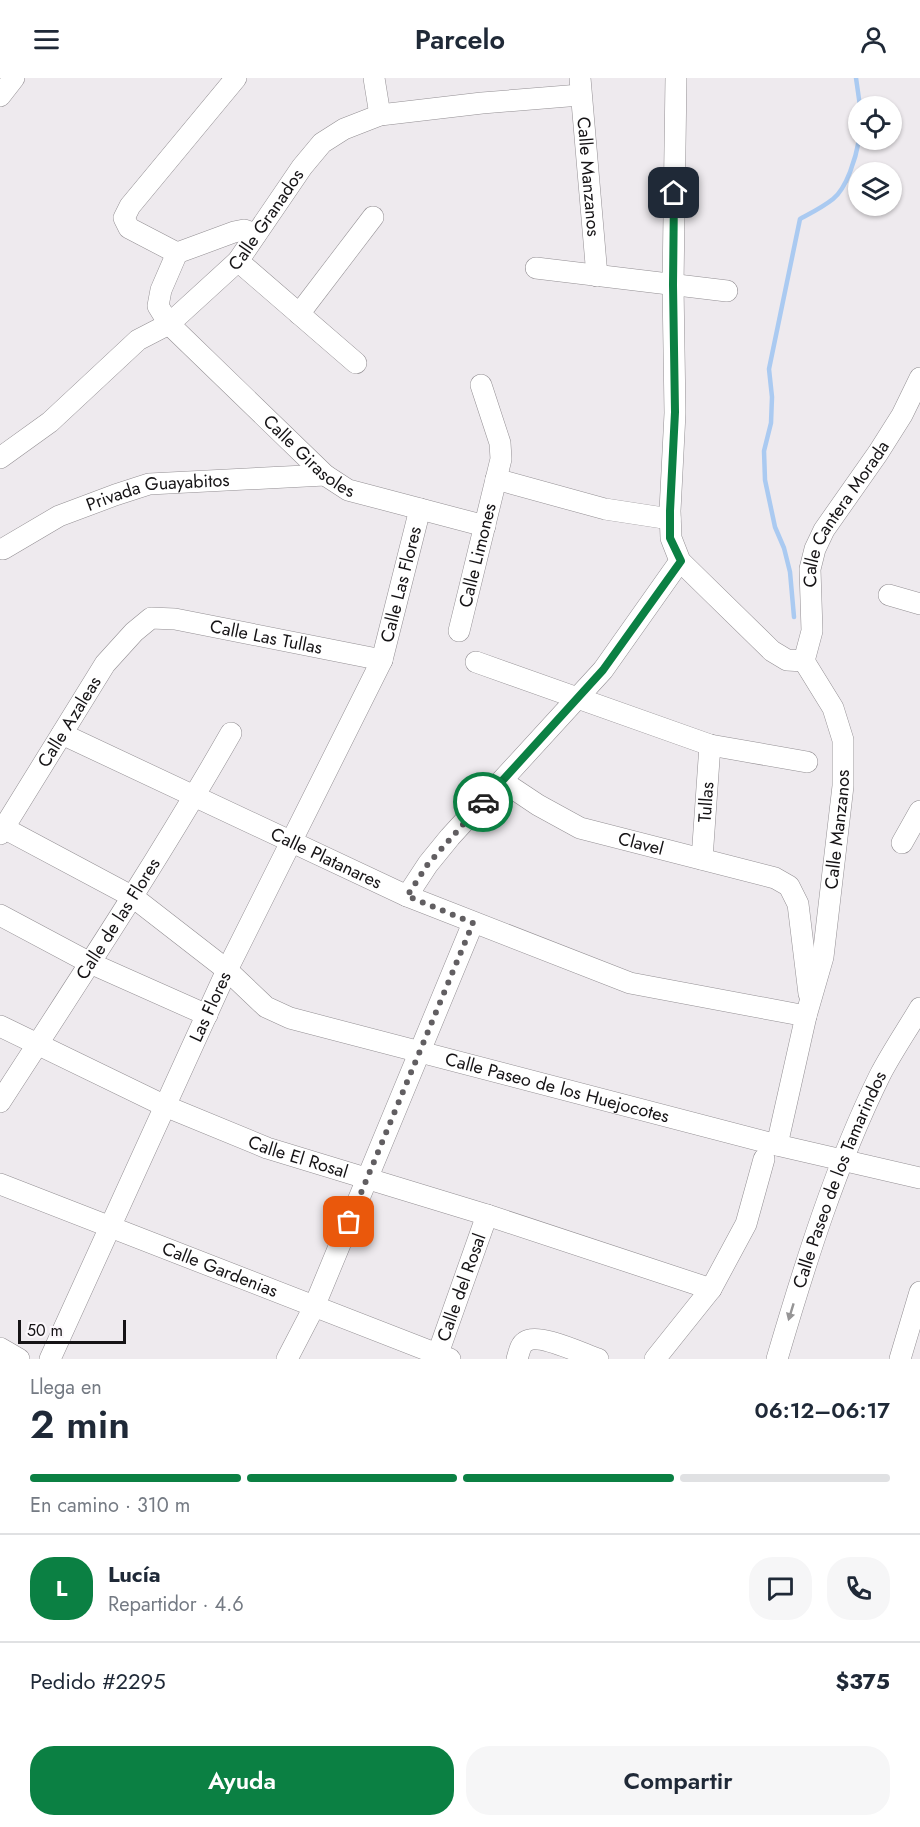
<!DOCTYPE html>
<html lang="es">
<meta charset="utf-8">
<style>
:root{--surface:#fff;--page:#f6f6f7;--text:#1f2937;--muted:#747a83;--line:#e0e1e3;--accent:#0b8043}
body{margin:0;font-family:Jost,sans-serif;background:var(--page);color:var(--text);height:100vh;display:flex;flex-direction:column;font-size:22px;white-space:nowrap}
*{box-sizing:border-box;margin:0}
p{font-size:20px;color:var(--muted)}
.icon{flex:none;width:33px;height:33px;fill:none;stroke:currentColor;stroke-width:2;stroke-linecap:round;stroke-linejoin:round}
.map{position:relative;height:1281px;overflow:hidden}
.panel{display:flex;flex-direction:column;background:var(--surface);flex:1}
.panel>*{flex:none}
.controls{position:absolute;left:848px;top:18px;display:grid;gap:12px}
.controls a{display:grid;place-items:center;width:54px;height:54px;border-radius:50%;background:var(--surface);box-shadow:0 2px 4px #0004;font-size:30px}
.scale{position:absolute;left:18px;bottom:15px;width:108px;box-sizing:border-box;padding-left:6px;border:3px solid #151315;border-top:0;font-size:16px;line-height:21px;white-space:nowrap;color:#151315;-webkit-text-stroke:4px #fbf7fb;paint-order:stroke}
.pin{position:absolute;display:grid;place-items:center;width:51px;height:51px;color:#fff;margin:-26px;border-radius:12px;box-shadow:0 3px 9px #0006}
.courier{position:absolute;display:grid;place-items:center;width:60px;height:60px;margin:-30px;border:4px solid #0b8043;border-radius:50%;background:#fff;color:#222;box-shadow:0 2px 8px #0007}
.head em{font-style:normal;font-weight:600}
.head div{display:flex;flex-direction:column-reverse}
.head{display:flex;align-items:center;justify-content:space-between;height:102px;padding:0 30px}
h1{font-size:39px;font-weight:600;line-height:45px}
.bar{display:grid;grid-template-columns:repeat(4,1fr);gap:9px 6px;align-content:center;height:72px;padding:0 30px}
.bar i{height:8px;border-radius:4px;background:var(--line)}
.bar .on{background:var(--accent)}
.bar p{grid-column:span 4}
.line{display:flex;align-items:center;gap:15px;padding:0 30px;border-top:2px solid var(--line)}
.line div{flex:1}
.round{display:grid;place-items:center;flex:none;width:63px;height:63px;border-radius:24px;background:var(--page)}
.primary-button{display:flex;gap:12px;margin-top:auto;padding:12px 30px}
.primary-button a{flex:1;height:69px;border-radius:24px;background:var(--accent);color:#fff;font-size:24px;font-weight:600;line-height:69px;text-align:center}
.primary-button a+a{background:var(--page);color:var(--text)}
header{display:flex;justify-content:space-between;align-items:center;height:78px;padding:0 30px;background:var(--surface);font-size:27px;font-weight:600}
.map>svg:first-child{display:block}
</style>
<header><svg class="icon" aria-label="menu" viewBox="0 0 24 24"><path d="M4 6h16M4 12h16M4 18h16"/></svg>Parcelo<svg class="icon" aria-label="person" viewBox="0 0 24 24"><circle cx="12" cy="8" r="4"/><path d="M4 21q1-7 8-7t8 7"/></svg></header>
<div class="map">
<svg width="920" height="1281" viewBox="0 0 920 1281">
<rect width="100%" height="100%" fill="#eeeaee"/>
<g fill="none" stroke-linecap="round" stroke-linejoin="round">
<path stroke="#aacaf1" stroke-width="4.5" d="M856,0L860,28
M794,539L790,494L784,470L775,449L765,402L764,373L771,345L772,319L769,291L800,141C811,135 823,129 833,121C847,110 856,79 859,62"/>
<g stroke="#938f93" stroke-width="22">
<g id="minor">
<path d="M374,0L380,37"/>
<path id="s1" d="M580,0L597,198"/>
<path d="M676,0L673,207L675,335L670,433L671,460L680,483L772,573L787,582L804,583"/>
<path d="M0,18L14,0"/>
<path id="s2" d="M256,156L244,152L234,154L177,175L161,212L158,228L169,246L325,397L348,412L485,448"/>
<path d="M177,175L129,150L124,140L130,128L236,0"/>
<path d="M238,183L356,285"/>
<path d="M536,190L727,213"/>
<path d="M299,236L373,139"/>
<path id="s3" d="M0,380L50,344L138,262L169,246L238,183L302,89L322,65L344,51L380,37L482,25L580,17"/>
<path d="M496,401L605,431L670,441"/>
<path id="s4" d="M3,471L59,438L115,417L149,406L325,397"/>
<path d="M889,517L920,526"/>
<path id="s5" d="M459,553L501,381L500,365L481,307"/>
<path id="s6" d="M804,583L812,553L810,491L815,471L824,452L878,375L902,337L920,300"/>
<path d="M476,584L710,667L807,684"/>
<path id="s7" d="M62,656L407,818L630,905L806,938"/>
<path id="s8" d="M502,703L538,727L580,750L775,800L789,808L798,826L809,916"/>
<path id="s9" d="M0,748L133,819L227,892L266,929L290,940L777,1067L920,1100"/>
<path id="s10" d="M0,756L105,586L134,554L151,540L175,541L382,582"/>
<path d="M902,765L920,733"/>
<path id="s11" d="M702,781L710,667"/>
<path d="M407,818L428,786L450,759L603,592L680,483"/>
<path d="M0,837L90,885L207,937"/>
<path id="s12" d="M0,948L165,1028L267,1070L487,1137L711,1211"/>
<path id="s13" d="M0,1024C79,902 159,781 231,655"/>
<path id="s14" d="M777,1067L806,938L823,879L843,708V662L833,630L804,583"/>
<path id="s15" d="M0,1106L450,1281"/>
<path d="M0,1270L19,1281"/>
<path id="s16" d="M50,1281L227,892L382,582L420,431"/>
<path d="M287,1281L314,1229L473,845"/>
<path id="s17" d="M436,1281L487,1137"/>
<path d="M517,1281C519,1275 520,1267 525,1264C537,1254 583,1276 598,1281"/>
<path d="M655,1281L711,1211L746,1146L764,1081"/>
<path id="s18" d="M777,1281C805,1186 836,1086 880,997C892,974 907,952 920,930"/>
<path d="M900,1281L920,1214"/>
</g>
</g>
<use href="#minor" stroke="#fff" stroke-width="21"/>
</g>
<defs><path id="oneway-solid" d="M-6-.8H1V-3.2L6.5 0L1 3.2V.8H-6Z" transform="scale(1.5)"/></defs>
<use fill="#969596" href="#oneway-solid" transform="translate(791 1234) rotate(107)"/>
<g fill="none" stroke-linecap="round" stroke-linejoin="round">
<path stroke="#615e61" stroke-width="6" stroke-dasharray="0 10.8" d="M349,1144L473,845L407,818L428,786L483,724"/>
<path stroke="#0b8043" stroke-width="8" d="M483,724L603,592L681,483L670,460V433L675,334L673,207L674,115"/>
</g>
<g text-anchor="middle" stroke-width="6" stroke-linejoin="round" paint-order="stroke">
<g font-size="18" fill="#151315" stroke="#fbf7fb">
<text dy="6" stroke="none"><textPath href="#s1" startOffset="99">Calle Manzanos</textPath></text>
<text dy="6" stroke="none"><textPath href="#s3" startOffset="360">Calle Granados</textPath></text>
<text dy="6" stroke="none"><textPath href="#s2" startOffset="354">Calle Girasoles</textPath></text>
<text dy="6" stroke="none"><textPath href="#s4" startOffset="168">Privada Guayabitos</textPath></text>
<text dy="6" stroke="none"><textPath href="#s6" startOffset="158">Calle Cantera Morada</textPath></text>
<text dy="6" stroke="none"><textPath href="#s5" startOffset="78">Calle Limones</textPath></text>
<text dy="6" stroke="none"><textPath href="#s16" startOffset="852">Calle Las Flores</textPath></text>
<text dy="6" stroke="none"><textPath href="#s10" startOffset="382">Calle Las Tullas</textPath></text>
<text dy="6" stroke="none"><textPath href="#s10" startOffset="132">Calle Azaleas</textPath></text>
<text dy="6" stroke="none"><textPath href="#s11" startOffset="57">Tullas</textPath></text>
<text dy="6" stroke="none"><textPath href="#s14" startOffset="322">Calle Manzanos</textPath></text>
<text dy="6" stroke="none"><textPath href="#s8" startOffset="154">Clavel</textPath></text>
<text dy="6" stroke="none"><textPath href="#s7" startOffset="292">Calle Platanares</textPath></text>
<text dy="6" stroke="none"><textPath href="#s13" startOffset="218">Calle de las Flores</textPath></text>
<text dy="6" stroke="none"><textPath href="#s16" startOffset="387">Las Flores</textPath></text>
<text dy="6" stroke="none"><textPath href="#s9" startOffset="626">Calle Paseo de los Huejocotes</textPath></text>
<text dy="6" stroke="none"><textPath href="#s12" startOffset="326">Calle El Rosal</textPath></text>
<text dy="6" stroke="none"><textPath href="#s18" startOffset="190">Calle Paseo de los Tamarindos</textPath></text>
<text dy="6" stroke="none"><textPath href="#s15" startOffset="236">Calle Gardenias</textPath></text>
<text dy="6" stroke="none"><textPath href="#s17" startOffset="76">Calle del Rosal</textPath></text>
</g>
</g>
</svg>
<div class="controls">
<a><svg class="icon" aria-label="locate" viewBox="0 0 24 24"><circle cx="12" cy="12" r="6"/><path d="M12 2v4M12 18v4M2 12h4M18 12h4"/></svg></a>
<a><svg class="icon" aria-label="layers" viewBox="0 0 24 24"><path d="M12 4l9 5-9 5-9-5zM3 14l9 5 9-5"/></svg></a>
</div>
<div class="scale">50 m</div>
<div class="pin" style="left:349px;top:1144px;background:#ea580c"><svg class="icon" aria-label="bag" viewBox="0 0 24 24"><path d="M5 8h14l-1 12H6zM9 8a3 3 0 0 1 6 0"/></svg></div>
<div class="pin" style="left:674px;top:115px;background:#1f2937"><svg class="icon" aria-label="home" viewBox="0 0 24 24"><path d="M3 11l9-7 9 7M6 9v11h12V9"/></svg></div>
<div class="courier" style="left:483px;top:724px"><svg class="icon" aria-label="car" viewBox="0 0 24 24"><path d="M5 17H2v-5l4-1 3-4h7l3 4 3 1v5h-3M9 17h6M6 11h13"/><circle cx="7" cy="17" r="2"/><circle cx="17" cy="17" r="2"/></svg></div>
</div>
<section class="panel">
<div class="head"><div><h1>2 min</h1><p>Llega en</p></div><em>06:12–06:17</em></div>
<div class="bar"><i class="on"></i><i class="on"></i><i class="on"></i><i></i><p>En camino · 310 m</p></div>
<div class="line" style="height:108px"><b class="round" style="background:var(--accent);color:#fff">L</b><div><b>Lucía</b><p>Repartidor · 4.6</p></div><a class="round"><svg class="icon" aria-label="chat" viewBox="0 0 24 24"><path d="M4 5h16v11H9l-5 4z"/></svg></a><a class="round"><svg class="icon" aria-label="phone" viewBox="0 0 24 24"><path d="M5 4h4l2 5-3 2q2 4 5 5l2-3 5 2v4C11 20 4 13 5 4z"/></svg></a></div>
<div class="line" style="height:78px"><div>Pedido #2295</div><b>$375</b></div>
<div class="primary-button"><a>Ayuda</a><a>Compartir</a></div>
</section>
